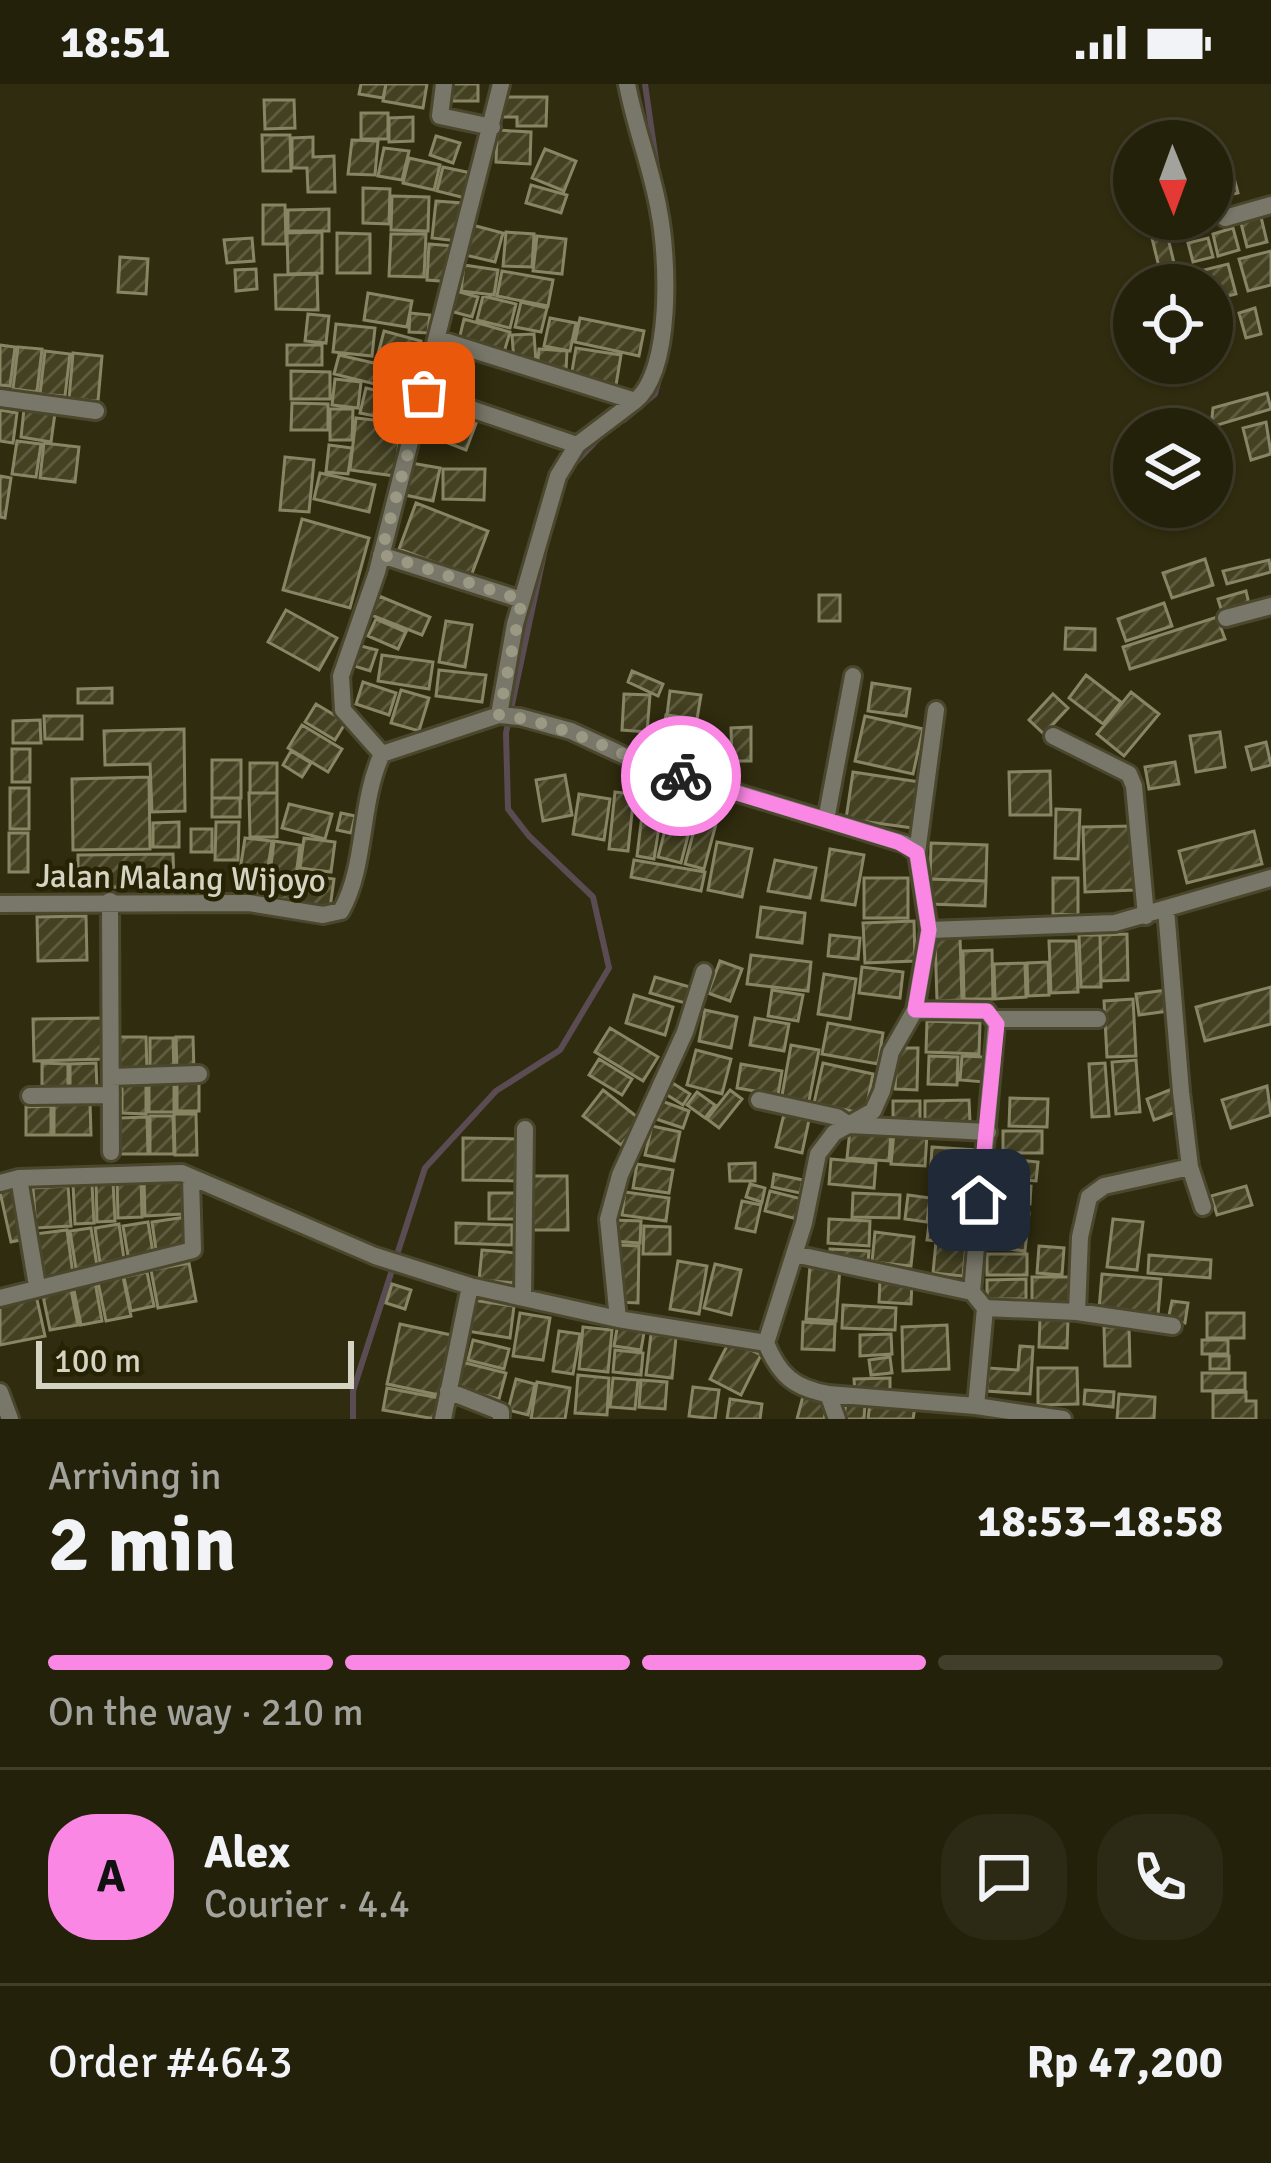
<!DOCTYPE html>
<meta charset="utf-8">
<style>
:root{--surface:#24210b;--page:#2c2914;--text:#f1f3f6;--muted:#a3a39d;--line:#413e2c;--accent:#fb87e5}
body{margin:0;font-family:Signika,sans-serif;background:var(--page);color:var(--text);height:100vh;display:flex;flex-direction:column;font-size:45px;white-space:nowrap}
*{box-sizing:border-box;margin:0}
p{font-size:39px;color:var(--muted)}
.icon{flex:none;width:66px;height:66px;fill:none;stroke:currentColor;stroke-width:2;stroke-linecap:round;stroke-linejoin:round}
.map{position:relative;height:1335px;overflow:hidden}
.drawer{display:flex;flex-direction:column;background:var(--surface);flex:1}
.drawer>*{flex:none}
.needle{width:78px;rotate:179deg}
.fabs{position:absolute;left:1113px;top:36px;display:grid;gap:24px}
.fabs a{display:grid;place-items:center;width:120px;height:120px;border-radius:50%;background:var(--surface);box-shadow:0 3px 9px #0004,0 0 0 3px var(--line);font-size:60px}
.scale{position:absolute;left:36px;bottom:30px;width:318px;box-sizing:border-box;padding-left:12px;border:6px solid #d5d4c3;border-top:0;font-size:33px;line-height:42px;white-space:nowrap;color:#d5d4c3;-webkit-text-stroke:9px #262305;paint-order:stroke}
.pin{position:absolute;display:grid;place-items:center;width:102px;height:102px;color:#fff;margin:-51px;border-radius:24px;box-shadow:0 6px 18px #0006}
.courier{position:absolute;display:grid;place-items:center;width:120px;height:120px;margin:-60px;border:9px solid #fb87e5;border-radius:50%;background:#fff;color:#222;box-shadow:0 3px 15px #0007}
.summary em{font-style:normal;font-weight:700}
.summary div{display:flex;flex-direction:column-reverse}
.summary{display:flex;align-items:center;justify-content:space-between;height:204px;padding:0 48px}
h1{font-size:78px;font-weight:700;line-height:90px}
.bar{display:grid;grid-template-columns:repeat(4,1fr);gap:18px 12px;align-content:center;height:144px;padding:0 48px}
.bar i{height:15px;border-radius:9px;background:var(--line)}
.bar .on{background:var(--accent)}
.bar p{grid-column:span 4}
.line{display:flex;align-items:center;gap:30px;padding:0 48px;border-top:3px solid var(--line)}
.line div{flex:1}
.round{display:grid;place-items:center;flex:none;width:126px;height:126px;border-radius:48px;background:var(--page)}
.status{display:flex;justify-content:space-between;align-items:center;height:84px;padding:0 60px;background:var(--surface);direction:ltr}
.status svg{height:33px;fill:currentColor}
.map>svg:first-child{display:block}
</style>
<div class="status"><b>18:51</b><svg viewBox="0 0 49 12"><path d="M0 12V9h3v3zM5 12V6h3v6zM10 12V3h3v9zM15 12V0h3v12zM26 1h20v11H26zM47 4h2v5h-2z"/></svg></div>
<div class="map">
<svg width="1271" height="1335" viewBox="0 0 1271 1335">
<defs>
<pattern id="building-hatch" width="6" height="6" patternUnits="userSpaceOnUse" patternTransform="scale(3)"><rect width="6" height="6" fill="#444122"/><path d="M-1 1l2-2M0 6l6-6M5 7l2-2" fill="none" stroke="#5e5c40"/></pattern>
</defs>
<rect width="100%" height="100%" fill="#302c0f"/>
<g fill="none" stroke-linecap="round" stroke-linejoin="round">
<path stroke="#5b4c53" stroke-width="6" d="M645,0L657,84
M624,336L655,310L669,258
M575,379L599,354
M353,1335V1307L425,1084L496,1007L560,966L609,884L593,813L529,752L508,725L506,649L545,465"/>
</g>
<path fill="url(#building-hatch)" stroke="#888565" stroke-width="3" d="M361,0H386L383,14L359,10Z
M386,0H427L423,24L383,17Z
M448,0H478V17H448Z
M499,13H547L546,42H517V33H499Z
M264,16H294L295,44L265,45Z
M361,29H388V55H361Z
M413,33V57L389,58V34Z
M497,46L531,48L530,80L496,78Z
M262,51H290L291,87H263Z
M436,52L460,59L453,79L430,71Z
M313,53V73L334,72L335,108H308L307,84H292V54Z
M352,56L378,57L375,91L348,90Z
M384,64L409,67L402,96L378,92Z
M545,65L576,77L564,107L532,94Z
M409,74L440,81L434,106L403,99Z
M1229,75L1238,109L1218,114L1212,80Z
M443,83L471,89L465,114L437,107Z
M531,101L567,111L561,129L526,119Z
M363,104L390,105L389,140L363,139Z
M392,112L429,113L428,147L391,146Z
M436,117L462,119L458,157L432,154Z
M263,121H285L286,160H263Z
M329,125V147H288V126Z
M1261,133L1267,158L1247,163L1241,139Z
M472,141L503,149L495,178L465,171Z
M1233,144L1239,166L1218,172L1213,150Z
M322,148V189L288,190L287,149Z
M506,148L534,150L532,183L503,182Z
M337,149L370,150V189H337Z
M391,150H426L424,193L389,192Z
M1167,150L1175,183L1160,187L1152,154Z
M537,152L566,155L562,190L533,187Z
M252,154L254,177L227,179L224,156Z
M1208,154L1213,173L1193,178L1188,159Z
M429,160L454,162L452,198L427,196Z
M1271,167V201L1248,207L1239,175Z
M120,173L148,175L146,210L118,208Z
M1228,180L1236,210L1212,216V201H1204L1200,187Z
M464,181L498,186L494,211L461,207Z
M256,185L257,205L236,207L235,186Z
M502,187L553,196L548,222L497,212Z
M317,190L318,226L276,225L275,191Z
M456,207L478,213L472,233L450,227Z
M368,209L412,217L407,243L364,236Z
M483,212L516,220L510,244L477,236Z
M521,218L547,224L541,248L515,243Z
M1255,224L1261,250L1246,254L1239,229Z
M410,229L430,231L428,249L409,248Z
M308,230L329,232L326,259L305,257Z
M550,234L576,239L570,267L544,262Z
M580,234L644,247L639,272L575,258Z
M464,235L510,248L503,272L458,260Z
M336,240L375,244L372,272L333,268Z
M384,247L421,257L414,283L377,274Z
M534,250L536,278H514L512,251Z
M442,259L473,268L466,289L436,280Z
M0,261L15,263L10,302L0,301Z
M287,261H322V281H287Z
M18,263L42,265L37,308L13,305Z
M576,264L621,271L616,301L571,293Z
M539,265L567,267L566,287L537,285Z
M45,267L70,270L65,312L40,310Z
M73,269L102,272L98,317L69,315Z
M339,271L396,284L391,304L334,290Z
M438,284L463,291L456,317L430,309Z
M291,287L330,288V315H291Z
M335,295L361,298L358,324L332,321Z
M366,304L391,310L385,334L360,329Z
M1267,309L1271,325L1211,343L1213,324Z
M292,319L328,320V346H291Z
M428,319L477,337L466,366L417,347Z
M24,325L55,329L51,358L21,353Z
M330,325H353L352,356H330Z
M0,326L17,329L13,359L0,357Z
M356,334L401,339L395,392L350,386Z
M1266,338L1271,370L1251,376L1243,344Z
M17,357L41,360L36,393L12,390Z
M44,359L79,363L75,398L40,394Z
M329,361L352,364L348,390L326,388Z
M285,373L314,376L309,428L280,426Z
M411,379L440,384L433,417L405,411Z
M443,385H485L484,416L443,415Z
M320,389L375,401L369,428L314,415Z
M0,392L11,394L5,434L0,433Z
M416,419L488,447L471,492L399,465Z
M302,435L369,454L350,524L283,506Z
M1205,475L1213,501L1172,514L1163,489Z
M1269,476L1271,488L1227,500L1223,487Z
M1246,507L1249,520L1222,528L1218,515Z
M819,511H840V537H819Z
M379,512L430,533L422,551L371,531Z
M1164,519L1172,542L1126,557L1118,535Z
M286,526L337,554L319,586L268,558Z
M1217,533L1225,555L1130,585L1123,563Z
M376,535L406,548L398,565L368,552Z
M446,537L472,541L465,583L439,578Z
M1066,544L1095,545V566L1065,565Z
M357,561L377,566L370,587L351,581Z
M382,571L433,578L429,605L378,597Z
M439,586L486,591L482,618L436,612Z
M632,587L663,600L658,612L628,598Z
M1086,591L1121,618L1103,640L1069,614Z
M363,598L396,609L389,631L356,620Z
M872,599L910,605L906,632L868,627Z
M112,604V619H78V605Z
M401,606L429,614L419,647L391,639Z
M670,607L701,611L697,635L667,631Z
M1131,608L1159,630L1124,672L1097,650Z
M624,610L650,611L647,648L622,646Z
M1053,610L1068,624L1044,650L1029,636Z
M316,620L346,638L335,656L305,638Z
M666,631L686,634L682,660L662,657Z
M44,632H82V655H45Z
M865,632L923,645L913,690L855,677Z
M40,636L41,659H13V637Z
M302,641L342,665L328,688L288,664Z
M751,643V677H732L731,644Z
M184,645L185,727L152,728L150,680L105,681L104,647Z
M1220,648L1225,683L1196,688L1190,652Z
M1266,658L1271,681L1252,686L1246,663Z
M12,665H30V698H12Z
M291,667L311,679L302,693L283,681Z
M212,676H241V714H212Z
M1175,678L1179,700L1149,705L1145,683Z
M250,679H277V709H250Z
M1050,687L1051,731H1010L1009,688Z
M853,688L920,698L913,744L846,735Z
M565,691L572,731L543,737L536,696Z
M149,693L150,765L73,766L72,695Z
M10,704H29V745H10Z
M615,708L634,710L628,767L609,765Z
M249,709H277V753H250Z
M579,710L610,715L604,756L573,750Z
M212,714H240V733H212Z
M644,715L663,718L654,775L637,772Z
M673,715L696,721L681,779L658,773Z
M289,720L332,730L325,755L282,744Z
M701,720L720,725L704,785L685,780Z
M1056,725L1080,726L1078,775L1055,774Z
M341,729L355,732L351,749L337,746Z
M179,738V763H153V739Z
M216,738H239L238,776H215Z
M1133,742L1135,806L1085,808L1083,743Z
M191,745H212V768H191Z
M1254,747L1262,780L1187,799L1179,767Z
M9,749H28V788H9Z
M245,754L272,757L264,810L237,806Z
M304,754L335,758L331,788L300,784Z
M274,757L300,761L293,816L267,813Z
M717,758L752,765L742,813L708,806Z
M931,759L987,761L986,797L930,795Z
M830,765L864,771L855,821L822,816Z
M173,770L174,802L78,804V771Z
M634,776L705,788L701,807L631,793Z
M775,776L816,784L810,814L768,807Z
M302,791L334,795L330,824L298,819Z
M864,794H908V834H864Z
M1053,794H1078V831L1053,830Z
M930,795L986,797L985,822L929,820Z
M761,823L805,829L802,859L757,853Z
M86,832L87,876L38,877L37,833Z
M914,837L915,877L865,879L863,839Z
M1127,850L1128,896L1101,897L1100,851Z
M830,851L860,854L858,875L828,872Z
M1079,851H1100L1101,903H1081Z
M960,853L962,916L937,917L935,854Z
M1049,857H1076L1078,908L1051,909Z
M992,866L993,915H964L963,867Z
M751,871L811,878L808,907L747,900Z
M720,877L742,885L730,917L708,909Z
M1048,878L1049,911L1028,912L1027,879Z
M1025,879L1026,913L995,915L994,880Z
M862,883L903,888L900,914L859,909Z
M824,890L856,895L850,935L818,930Z
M655,893L690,903L685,919L650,909Z
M1271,903V940L1205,957L1196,923Z
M772,906L803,911L798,937L768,932Z
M1167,906L1169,927L1139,931L1136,910Z
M634,911L673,923L665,951L626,939Z
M1133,915L1136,972L1107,973L1104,917Z
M705,926L737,933L731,964L699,957Z
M104,934L106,975L34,977L33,935Z
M755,934L789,940L784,967L750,961Z
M927,937L980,939L979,970L926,968Z
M828,939L883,949L878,980L822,970Z
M610,944L658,973L643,997L595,968Z
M119,953H146L147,989L119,990Z
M176,953H193L194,987H177Z
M150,954H173L174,988H150Z
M791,961L819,966L808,1022L781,1017Z
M897,964H918L917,1006L895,1005Z
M696,966L731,975L722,1010L687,1001Z
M929,972L958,973L957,1001L928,1000Z
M962,972L985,973L984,998L960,996Z
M599,975L632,995L622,1011L589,991Z
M1136,976L1140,1028L1116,1030L1112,978Z
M42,979L68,980V1006H42Z
M96,979L97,1006H70V980Z
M823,979L873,990L865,1030L814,1019Z
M1105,979L1109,1032L1092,1033L1089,980Z
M741,980L782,987L778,1011L737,1004Z
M177,995H199V1027H177Z
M149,996H174V1028H149Z
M671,998L690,1010L683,1021L664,1009Z
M122,1000H146V1030L122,1029Z
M1267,1002L1271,1031L1231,1044L1222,1016Z
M1172,1005L1181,1026L1154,1036L1147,1015Z
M603,1006L641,1036L621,1061L583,1032Z
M730,1006L742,1015L719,1044L707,1035Z
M697,1008L715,1021L705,1034L687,1021Z
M1010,1014L1048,1015L1047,1043L1009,1042Z
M659,1016L689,1027L683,1044L653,1034Z
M969,1016L970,1038L925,1039V1017Z
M893,1017H920V1037H893Z
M90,1018L91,1051H54V1019Z
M51,1022V1051H26V1023Z
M174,1030H196L197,1071H175Z
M784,1030L809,1036L802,1069L776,1063Z
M150,1032H173L174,1070H150Z
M147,1033L148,1070H120V1034Z
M652,1042L680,1048L674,1077L645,1071Z
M850,1045L891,1048L889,1077L847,1074Z
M1003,1047H1042V1069H1003Z
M894,1048L927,1050L925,1082L891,1080Z
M463,1054L519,1055L518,1097L463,1096Z
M932,1063L976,1066L973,1098L930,1095Z
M1000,1074L1038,1078L1036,1097L998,1094Z
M831,1075L876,1079L874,1104L829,1100Z
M755,1079V1097H730L729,1080Z
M637,1080L673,1086L669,1109L633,1104Z
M774,1090L803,1096L800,1109L772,1103Z
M182,1092L183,1130L145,1132L144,1094Z
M530,1092H567L568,1146H531Z
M141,1094L142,1133L118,1134L117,1095Z
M113,1097L115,1137L97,1138L96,1098Z
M992,1098L1031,1102L1030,1120L990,1117Z
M92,1100L94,1139L75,1140L73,1101Z
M750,1100L765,1104L762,1118L746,1113Z
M934,1101L970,1104L968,1119L932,1116Z
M68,1102L71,1142L36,1144L33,1104Z
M1246,1102L1252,1121L1217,1131L1211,1112Z
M14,1105L25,1155L11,1158L0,1108Z
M770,1107L802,1115L797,1135L765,1127Z
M625,1108L669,1114L666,1137L622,1131Z
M489,1109H518V1135H489Z
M853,1109L900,1111L899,1134L852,1133Z
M908,1111L930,1114L927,1138L905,1135Z
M932,1116L969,1120L965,1160L927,1156Z
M742,1117L761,1121L755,1148L736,1144Z
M989,1124L1029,1129L1025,1167L985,1162Z
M186,1133L190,1162L156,1166L152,1138Z
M829,1135L870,1137L869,1162L828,1159Z
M1113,1135L1143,1138L1137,1186L1107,1183Z
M612,1136L641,1137L640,1159L611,1157Z
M148,1138L153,1169L128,1172L123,1142Z
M456,1139L512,1141V1161L456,1159Z
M119,1140L124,1175L100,1179L95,1144Z
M644,1142L670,1143V1170H643Z
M91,1144L97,1182L76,1185L70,1147Z
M67,1146L73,1191L41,1195L35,1150Z
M875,1148L914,1153L911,1182L872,1178Z
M936,1158L966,1161L963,1192L933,1189Z
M618,1161L639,1162L638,1219L617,1218Z
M1039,1162L1064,1164L1062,1191L1037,1189Z
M830,1165L869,1167L868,1178L830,1176Z
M482,1166L518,1169L515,1199L479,1196Z
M987,1170H1027V1191H987Z
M1149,1171L1211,1176L1210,1194L1148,1189Z
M678,1177L707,1182L699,1230L670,1225Z
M189,1179L196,1217L158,1224L151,1186Z
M715,1180L741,1186L731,1231L704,1224Z
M810,1181L840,1183L836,1237L806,1235Z
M147,1188L154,1222L131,1227L124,1193Z
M1102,1190L1161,1195L1158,1231L1099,1225Z
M123,1193L131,1232L106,1237L98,1198Z
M1032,1193H1070V1221L1032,1222Z
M1026,1195V1215H987V1196Z
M880,1196L912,1197L911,1220L879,1218Z
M95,1198L102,1237L81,1241L73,1201Z
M392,1200L411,1206L405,1225L386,1219Z
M70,1201L78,1241L50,1246L42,1207Z
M36,1211L45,1252L0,1261V1218Z
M472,1216L514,1222L510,1254L467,1247Z
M1172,1217L1188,1219L1185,1239L1168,1236Z
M843,1221L896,1224L895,1246L842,1244Z
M520,1229L550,1234L543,1276L513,1272Z
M1207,1229H1244V1254H1207Z
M1040,1234L1068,1235L1067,1264L1039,1263Z
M803,1238L835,1240L834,1266L802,1265Z
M618,1239L645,1243L641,1266L614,1262Z
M400,1240L451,1251L439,1311L387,1300Z
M947,1241L949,1285L903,1287L902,1243Z
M583,1243L612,1246L608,1288L579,1285Z
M1104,1243H1129L1130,1282H1105Z
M559,1247L580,1250L573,1290L553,1287Z
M651,1250L676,1253L672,1294L646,1291Z
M891,1250L892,1270L860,1272V1251Z
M473,1256L509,1265L504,1285L468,1276Z
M730,1256L761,1271L741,1311L710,1295Z
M1202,1256H1228V1270H1202Z
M1020,1262L1033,1263L1030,1310L987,1307L989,1284L1018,1286Z
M615,1266L643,1269L641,1291L613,1288Z
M1210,1272H1229V1285H1210Z
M890,1273L892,1289L871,1291L869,1276Z
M458,1277L506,1289L499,1315L452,1303Z
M1038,1284H1077L1078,1320L1038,1321Z
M1202,1289H1245V1306L1202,1307Z
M578,1291L609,1294L607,1331L575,1329Z
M613,1294L638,1296L635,1325L610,1323Z
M890,1294V1309L855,1310L854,1295Z
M516,1295L535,1300L528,1331L508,1326Z
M641,1296L667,1298L665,1325L639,1323Z
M537,1298L570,1304L565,1335H531Z
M693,1303L719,1306L715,1335L689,1332Z
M387,1304L439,1314L435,1335L383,1326Z
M1085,1306L1114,1308L1113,1323L1084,1320Z
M1246,1308V1317H1256V1335H1213V1309Z
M1119,1310L1155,1313L1154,1335H1117Z
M803,1312L828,1318L824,1335H797Z
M730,1315L762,1320L760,1335H727Z
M846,1317L865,1320L864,1335H844Z
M870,1318L915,1323L913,1335H868Z"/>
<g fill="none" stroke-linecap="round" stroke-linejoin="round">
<g stroke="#4a472c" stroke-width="22">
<path id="minor" d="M444,0L440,32L492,43
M1225,134L1271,121
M438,255L635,317C673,287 668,172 659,127C652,85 635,43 627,0
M424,309L577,361
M0,314L96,327
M381,471L522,516
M1226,534L1271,522
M499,631L515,540L558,392L577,361L635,317
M1053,652L1129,690L1134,702L1146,832
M382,670L499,631L520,633L571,647L640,679L905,760L917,769L929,846L915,926L891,968L882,1007L873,1027L834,1049L818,1070L804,1139L766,1259C779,1291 794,1304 828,1310L837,1335
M382,670L343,626L341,592L377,488L501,0
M826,736L853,592
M917,769L936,626
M110,817L111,1068
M0,820L249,819L323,831L341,827C367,781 359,719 382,670
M1166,825L1181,1008L1190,1083L1203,1123
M929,846L1115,839L1271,794
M915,926L987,927L996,940L972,1208L985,1224L976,1322
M995,935H1098
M111,993L199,990
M30,1012L111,1011
M759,1016L837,1033L849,1041L988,1048
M19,1094L37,1202
M0,1099L19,1094L182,1089L375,1172L470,1202
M794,1170L972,1208
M523,1212L525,1045
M0,1214L193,1166L191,1095
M985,1224L1077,1228L1173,1242
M1077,1228L1080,1153L1089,1113L1104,1102L1190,1083
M618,1235L608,1135L620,1091L685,948L704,888
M448,1307L501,1328V1335
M0,1308L10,1335
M828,1310L976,1322L1063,1335
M443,1335L470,1202L618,1235L766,1259"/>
</g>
<use href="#minor" stroke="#787769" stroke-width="16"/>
</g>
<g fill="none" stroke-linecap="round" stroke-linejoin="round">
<path stroke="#9b9984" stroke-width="12" stroke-dasharray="0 21.6" d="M424,309L381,470L522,516L499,631C564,638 619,672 681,692"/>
<path stroke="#fb87e5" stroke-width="15" d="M681,692L898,758L917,769L929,846L915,926L987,927L997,940L979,1116"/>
</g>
<g text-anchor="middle" stroke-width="9" stroke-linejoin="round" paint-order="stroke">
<g font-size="33" fill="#d5d4c3" stroke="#262305">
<text transform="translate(181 793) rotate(1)" y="12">Jalan Malang Wijoyo</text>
</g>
</g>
</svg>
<div class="fabs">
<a><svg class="needle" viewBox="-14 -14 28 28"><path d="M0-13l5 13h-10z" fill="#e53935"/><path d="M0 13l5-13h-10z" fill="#a3a39d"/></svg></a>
<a><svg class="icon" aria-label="locate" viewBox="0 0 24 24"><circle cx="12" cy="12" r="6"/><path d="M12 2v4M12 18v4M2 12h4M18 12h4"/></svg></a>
<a><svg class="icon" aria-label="layers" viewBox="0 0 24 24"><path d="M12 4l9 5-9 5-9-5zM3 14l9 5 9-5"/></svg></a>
</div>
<div class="scale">100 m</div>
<div class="pin" style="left:424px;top:309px;background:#ea580c"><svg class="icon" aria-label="bag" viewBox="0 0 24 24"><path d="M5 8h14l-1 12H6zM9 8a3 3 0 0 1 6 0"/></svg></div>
<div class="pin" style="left:979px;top:1116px;background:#1f2937"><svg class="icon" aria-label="home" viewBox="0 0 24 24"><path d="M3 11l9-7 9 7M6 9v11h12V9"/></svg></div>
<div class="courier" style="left:681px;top:692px"><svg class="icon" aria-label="bike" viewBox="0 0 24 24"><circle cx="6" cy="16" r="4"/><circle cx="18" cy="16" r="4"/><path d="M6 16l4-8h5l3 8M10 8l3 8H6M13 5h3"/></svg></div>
</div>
<section class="drawer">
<div class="summary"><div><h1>2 min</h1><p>Arriving in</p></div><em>18:53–18:58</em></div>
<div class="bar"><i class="on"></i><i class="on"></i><i class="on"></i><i></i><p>On the way · 210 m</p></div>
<div class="line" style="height:216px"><b class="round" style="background:var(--accent);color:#111">A</b><div><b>Alex</b><p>Courier · 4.4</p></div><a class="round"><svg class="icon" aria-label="chat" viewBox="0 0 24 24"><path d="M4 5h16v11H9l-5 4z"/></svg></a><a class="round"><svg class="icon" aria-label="phone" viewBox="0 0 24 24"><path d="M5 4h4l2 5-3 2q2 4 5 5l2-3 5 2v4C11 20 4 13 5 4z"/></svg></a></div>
<div class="line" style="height:156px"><div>Order #4643</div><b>Rp 47,200</b></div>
</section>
